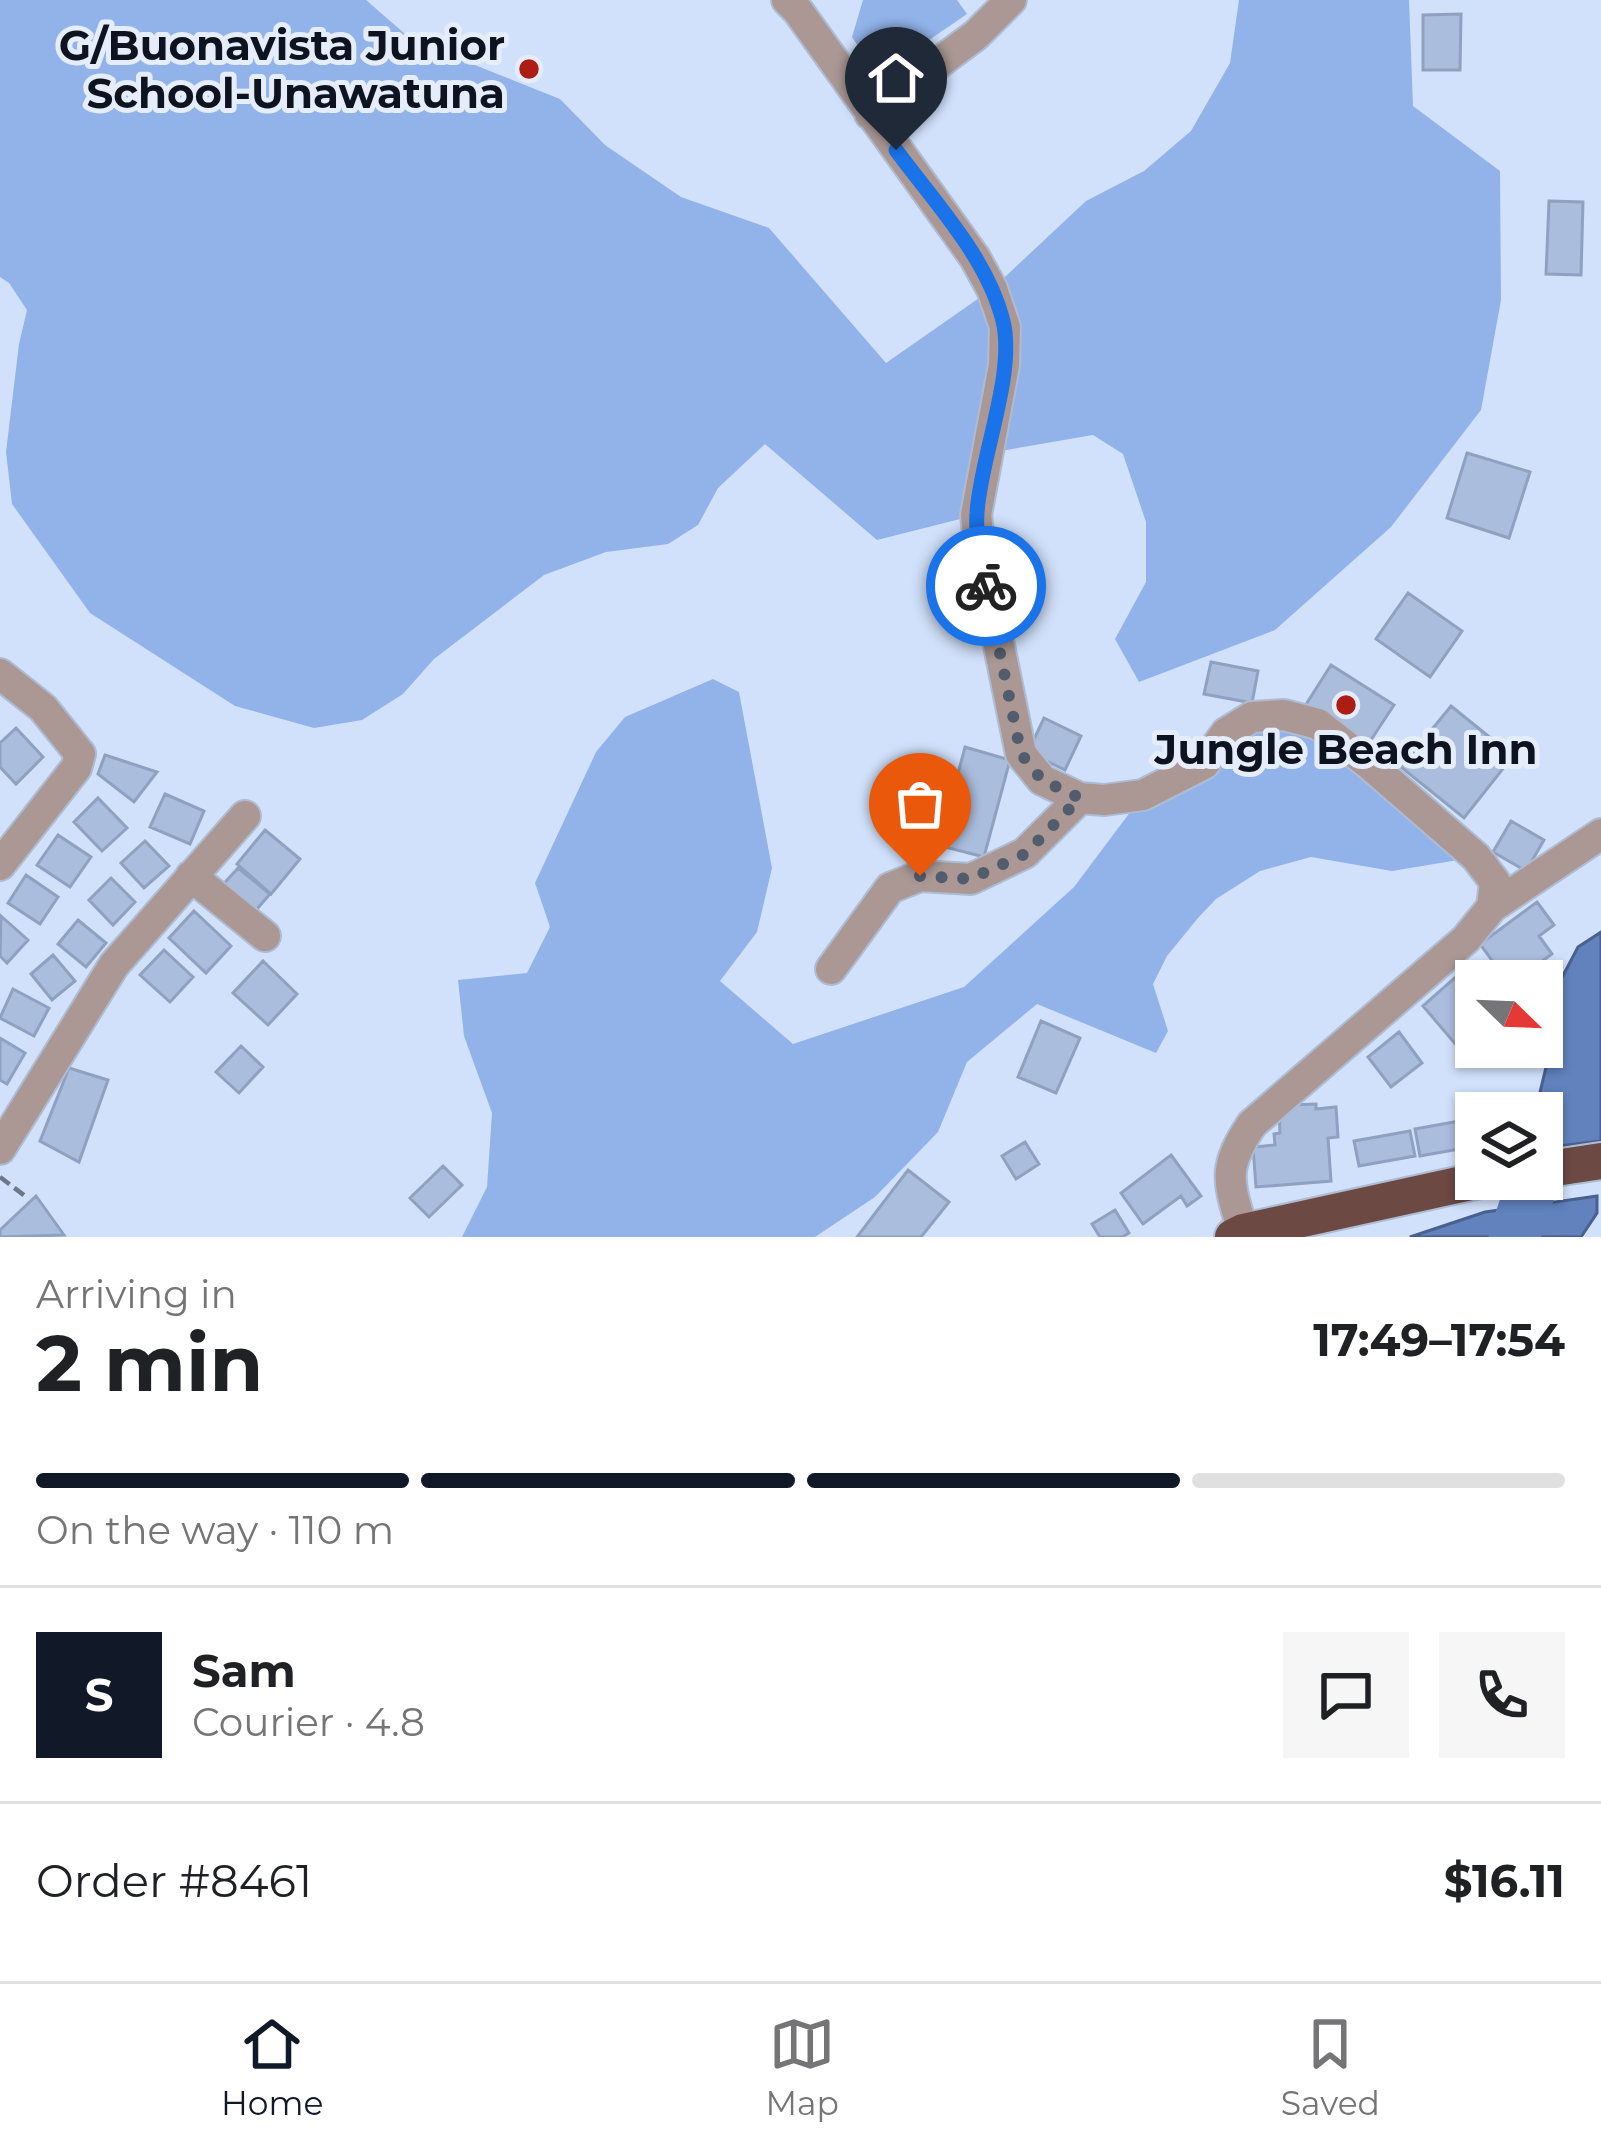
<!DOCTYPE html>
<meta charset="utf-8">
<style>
:root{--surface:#fff;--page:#f6f6f6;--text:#202124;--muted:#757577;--line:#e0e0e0;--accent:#111827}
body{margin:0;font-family:Montserrat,sans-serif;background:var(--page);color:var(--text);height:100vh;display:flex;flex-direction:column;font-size:45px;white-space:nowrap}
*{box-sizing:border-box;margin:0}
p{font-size:39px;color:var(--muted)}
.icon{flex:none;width:66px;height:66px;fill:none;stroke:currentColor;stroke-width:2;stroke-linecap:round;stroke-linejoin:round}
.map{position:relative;height:1237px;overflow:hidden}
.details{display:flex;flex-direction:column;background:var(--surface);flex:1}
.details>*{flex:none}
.needle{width:78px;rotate:113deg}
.buttons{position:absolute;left:1455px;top:960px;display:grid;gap:24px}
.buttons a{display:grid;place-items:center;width:108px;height:108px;border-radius:0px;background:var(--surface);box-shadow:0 3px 9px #0004;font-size:60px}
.pin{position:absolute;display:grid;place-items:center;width:102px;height:102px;color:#fff;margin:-123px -51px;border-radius:50% 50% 50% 0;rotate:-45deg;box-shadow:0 0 12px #0007}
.pin .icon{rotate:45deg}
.courier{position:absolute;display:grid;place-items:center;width:120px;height:120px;margin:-60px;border:9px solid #1a73e8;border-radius:50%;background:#fff;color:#222;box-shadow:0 3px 15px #0007}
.headline em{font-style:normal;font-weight:700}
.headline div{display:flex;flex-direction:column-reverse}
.headline{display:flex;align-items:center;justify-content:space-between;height:204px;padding:0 36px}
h1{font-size:78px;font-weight:700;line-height:90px}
.bar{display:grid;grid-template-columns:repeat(4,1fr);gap:18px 12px;align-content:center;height:144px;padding:0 36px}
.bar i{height:15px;border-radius:9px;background:var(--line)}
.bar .active{background:var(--accent)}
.bar p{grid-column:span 4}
.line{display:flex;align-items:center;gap:30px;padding:0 36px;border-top:3px solid var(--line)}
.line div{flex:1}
.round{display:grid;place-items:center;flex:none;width:126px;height:126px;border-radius:0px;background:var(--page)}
.menu{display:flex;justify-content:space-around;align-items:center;height:168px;border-top:3px solid var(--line);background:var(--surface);font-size:33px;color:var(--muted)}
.menu a{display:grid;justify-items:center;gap:6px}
.menu .active{color:var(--accent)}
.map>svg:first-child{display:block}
</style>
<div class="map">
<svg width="1601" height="1237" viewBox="0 0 1601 1237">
<rect width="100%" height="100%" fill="#d1e1fb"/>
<path fill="#92b3ea" d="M0,0H366L412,40L560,99L605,145L681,197L769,228L886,363L992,289L1086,201L1144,171L1191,131L1230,63L1239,0H1409L1413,106L1500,171L1501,300L1481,410L1391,527L1275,630L1139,682L1115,639L1146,582V522L1123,454L1093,435L989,453L976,515L877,540L765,444L718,488L698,525L668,544L606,552L544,575L434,659L403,694L362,720L314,728L235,706L90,613L12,504L6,452L19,344L27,310L9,283L0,277Z
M863,0H957L967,14L897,62L872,68L852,37Z
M713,679L739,692L772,868L757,932L720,981L793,1044L964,987L1074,887L1143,795L1284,715L1476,857L1392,871L1311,857L1260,871L1216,899L1198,918L1167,956L1153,984L1168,1031L1156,1053L1037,1004L967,1062L938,1132L875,1197L815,1237H462L487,1187L492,1113L464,1036L458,980L527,973L550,927L535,883L596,752L625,717Z"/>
<path fill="#6182bd" stroke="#48618e" stroke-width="3" d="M1601,932V1141L1542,1148V1113H1535L1554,1034L1557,987L1578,947Z
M1597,1196V1213L1581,1237H1410L1485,1212Z"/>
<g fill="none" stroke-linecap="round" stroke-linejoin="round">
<path stroke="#6182bd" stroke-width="51" d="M1514,1237L1534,1179"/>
</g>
<path fill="#aabddd" stroke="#8fa1c0" stroke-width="3" d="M1461,14L1460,70H1423V15Z
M1549,201L1583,202L1581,275L1546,274Z
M1467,453L1530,472L1509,538L1447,518Z
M1408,593L1462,631L1430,677L1376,639Z
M1211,662L1258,671L1252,703L1204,694Z
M1331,665L1394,705L1367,746L1305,706Z
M1451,706L1513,756L1464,818L1401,767Z
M1044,718L1081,736L1065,770L1028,752Z
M16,728L43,757L16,784L0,767V743Z
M965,747L1010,760L984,857L937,845L943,819L891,805L901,770L955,785Z
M105,755L157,772L134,802L98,774Z
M165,794L204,811L190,844L150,827Z
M98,798L127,828L102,851L74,822Z
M1511,821L1544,840L1526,871L1493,852Z
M265,830L300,859L271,894L237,864Z
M58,835L91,857L70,887L37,865Z
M145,841L169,866L144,888L121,863Z
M238,868L270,894L250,917L219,889Z
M26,875L58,897L40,924L8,903Z
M111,878L135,902L113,925L89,900Z
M1537,902L1554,925L1539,936L1552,954L1515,981H1507L1480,944Z
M194,911L231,946L206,973L169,938Z
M1,916L28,940L7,963L0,956Z
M78,920L106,943L86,967L58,944Z
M164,950L193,977L170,1002L140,975Z
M53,955L75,981L52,1000L31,974Z
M263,961L297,994L268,1025L233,993Z
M1457,976L1476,999V1042L1463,1053L1423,1006Z
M13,989L49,1008L34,1036L0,1018Z
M1041,1021L1080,1038L1056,1093L1018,1077Z
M1399,1032L1422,1063L1391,1087L1368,1057Z
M0,1038L25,1053L7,1084L0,1080Z
M241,1046L263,1067L239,1093L216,1072Z
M69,1068L108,1080L79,1162L40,1141Z
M1316,1104V1109L1336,1107L1338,1137L1328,1138L1331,1181L1256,1187L1253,1147L1275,1145L1274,1134L1280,1133L1279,1110L1293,1109L1292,1105Z
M1476,1118V1146L1420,1156L1415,1129Z
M1410,1131L1415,1156L1359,1166L1354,1141Z
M1025,1142L1039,1164L1016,1179L1002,1156Z
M1171,1155L1201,1196L1187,1206L1181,1196L1143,1224L1121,1193Z
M443,1166L462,1185L429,1217L410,1198Z
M908,1170L949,1202L921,1237H857Z
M36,1196L64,1235L0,1237V1230Z
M1115,1210L1129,1233L1122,1237H1100L1092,1224Z"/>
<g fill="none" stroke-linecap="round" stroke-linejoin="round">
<g stroke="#aebcd3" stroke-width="34">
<path id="minor" d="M787,0L798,11L975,258L992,289L1005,327L1004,365L976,515L980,552L1021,754L1042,780L1080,798L1104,800L1143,795L1204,764L1226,733L1252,717L1284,715L1318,724L1369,764L1476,857L1495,882L1492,907L1466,939L1252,1124C1221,1170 1229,1182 1243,1232
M870,114L976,35L1011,0
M0,674L43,708L80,754L76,768L0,865
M191,876L265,936
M1492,907L1601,834
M831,969L890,888L920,876L971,879L1025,853L1080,798
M0,1149L114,965L245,816"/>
</g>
<g stroke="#aebcd3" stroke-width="40">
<path id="highway" d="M1542,1170L1601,1161
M1233,1237L1243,1232L1485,1179"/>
</g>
<path stroke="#6c778a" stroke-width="4.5" stroke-dasharray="12 6" stroke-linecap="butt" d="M0,1177L25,1196"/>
<use href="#minor" stroke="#ab9895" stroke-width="30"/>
<use href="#highway" stroke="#6c4943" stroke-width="36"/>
</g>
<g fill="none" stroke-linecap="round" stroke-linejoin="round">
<path stroke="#525c6c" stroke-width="12" stroke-dasharray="0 21.6" d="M920,876L970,879L1025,854L1080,798L1042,780L1021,754L986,586"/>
<path stroke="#1a73e8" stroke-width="15" d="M896,150C935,203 987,257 1003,321C1016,373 980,459 977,513C975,537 982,562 986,586"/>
</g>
<g fill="#ad1d13" stroke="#e5edfb" stroke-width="4.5">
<circle cx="529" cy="69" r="12"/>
<circle cx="1346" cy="705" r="12"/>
</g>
<g text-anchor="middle" stroke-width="10" stroke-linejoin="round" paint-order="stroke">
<g font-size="42" font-weight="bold" fill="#0d141f" stroke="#e5edfb" text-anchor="end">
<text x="505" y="60">G/Buonavista Junior<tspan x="505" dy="48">School-Unawatuna</tspan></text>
<text x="1346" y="764" text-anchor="middle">Jungle Beach Inn</text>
</g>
</g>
</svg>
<div class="buttons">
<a><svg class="needle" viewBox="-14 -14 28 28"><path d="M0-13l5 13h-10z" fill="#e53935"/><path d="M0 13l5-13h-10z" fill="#757577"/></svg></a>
<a><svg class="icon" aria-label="layers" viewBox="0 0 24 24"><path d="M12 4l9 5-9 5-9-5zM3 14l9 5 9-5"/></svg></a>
</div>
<div class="pin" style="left:920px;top:876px;background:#ea580c"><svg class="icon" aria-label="bag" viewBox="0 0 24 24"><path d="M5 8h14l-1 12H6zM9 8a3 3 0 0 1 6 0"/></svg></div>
<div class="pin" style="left:896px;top:150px;background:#1f2937"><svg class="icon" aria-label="home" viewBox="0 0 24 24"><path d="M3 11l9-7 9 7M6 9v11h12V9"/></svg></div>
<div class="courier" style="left:986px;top:586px"><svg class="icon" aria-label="bike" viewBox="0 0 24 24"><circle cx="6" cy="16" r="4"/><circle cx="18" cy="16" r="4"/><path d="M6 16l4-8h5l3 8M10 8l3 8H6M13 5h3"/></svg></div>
</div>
<section class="details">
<div class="headline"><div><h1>2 min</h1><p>Arriving in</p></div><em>17:49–17:54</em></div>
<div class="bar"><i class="active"></i><i class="active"></i><i class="active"></i><i></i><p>On the way · 110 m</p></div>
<div class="line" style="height:216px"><b class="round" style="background:var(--accent);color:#fff">S</b><div><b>Sam</b><p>Courier · 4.8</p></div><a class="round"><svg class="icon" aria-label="chat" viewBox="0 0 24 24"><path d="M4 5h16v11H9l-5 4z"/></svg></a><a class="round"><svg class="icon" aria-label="phone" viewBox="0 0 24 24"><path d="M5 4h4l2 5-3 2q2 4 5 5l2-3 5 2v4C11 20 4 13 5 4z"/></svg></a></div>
<div class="line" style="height:156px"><div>Order #8461</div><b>$16.11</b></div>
</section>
<nav class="menu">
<a class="active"><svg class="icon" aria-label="home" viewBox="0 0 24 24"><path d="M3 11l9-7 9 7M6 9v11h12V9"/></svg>Home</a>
<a><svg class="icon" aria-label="map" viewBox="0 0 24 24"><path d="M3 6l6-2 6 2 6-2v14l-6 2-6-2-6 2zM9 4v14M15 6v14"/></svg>Map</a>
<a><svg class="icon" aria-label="saved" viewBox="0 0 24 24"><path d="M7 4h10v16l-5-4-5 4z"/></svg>Saved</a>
</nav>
